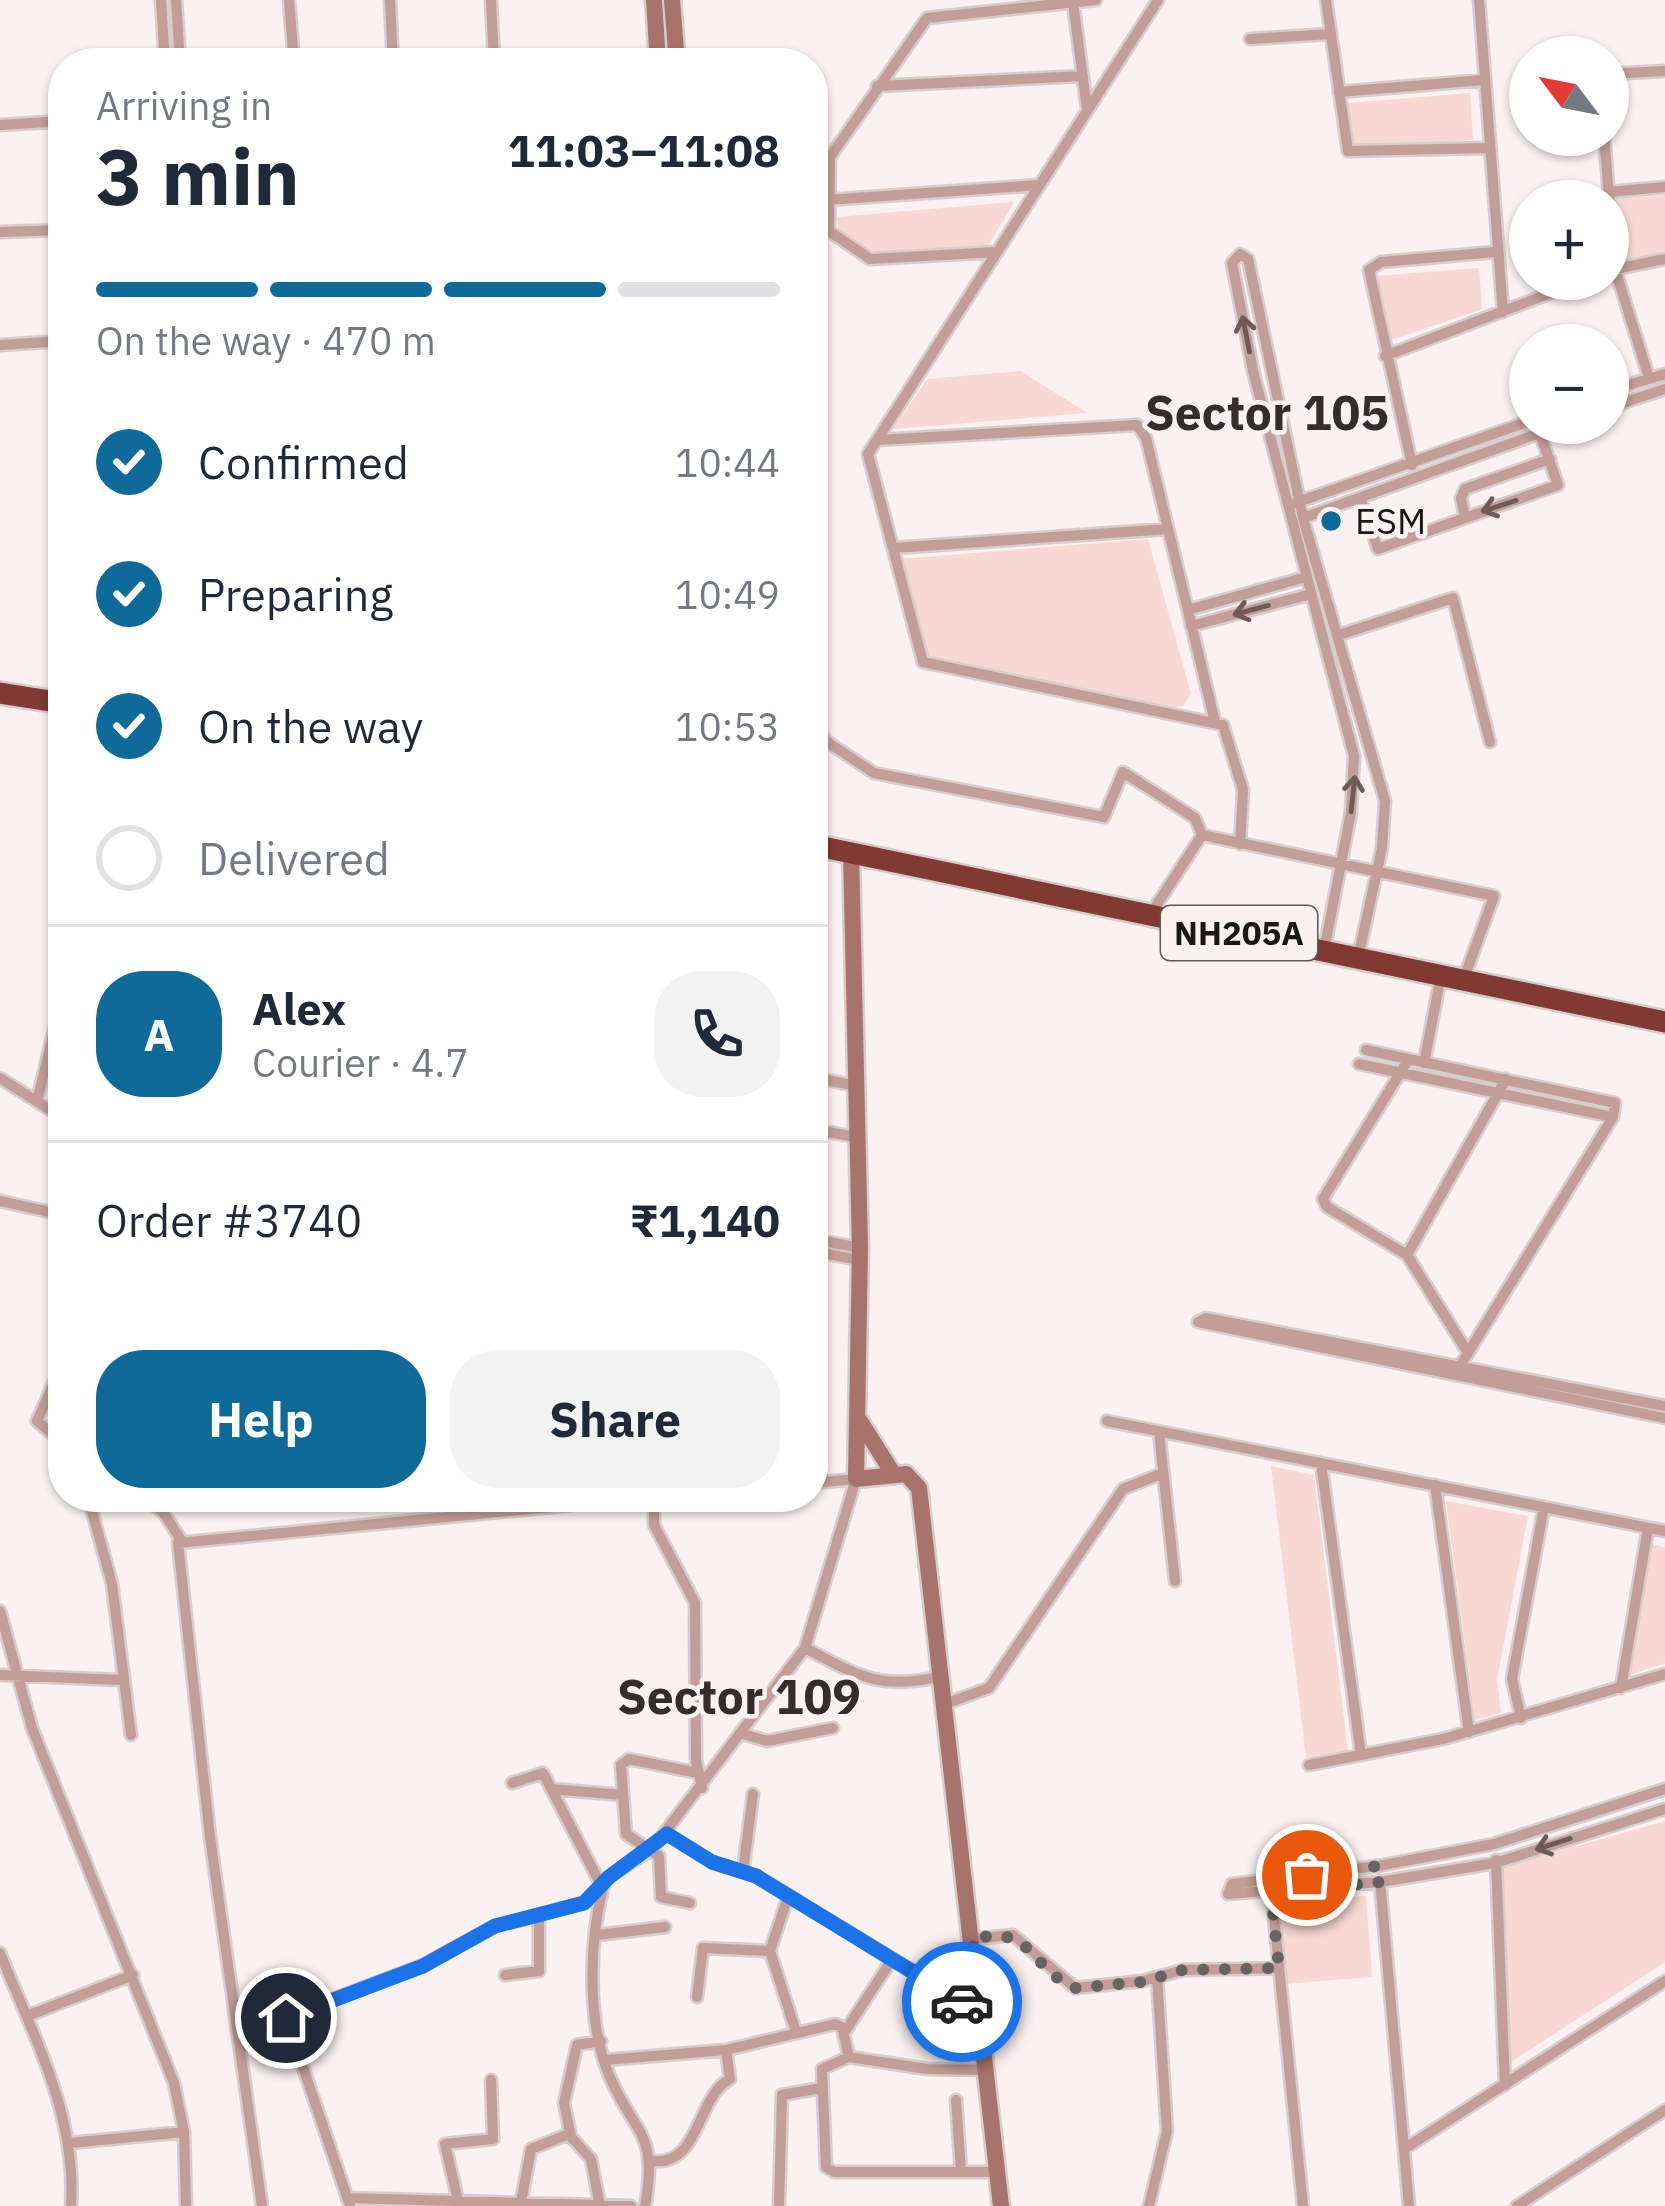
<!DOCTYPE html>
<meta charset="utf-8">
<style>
:root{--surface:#fff;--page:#f2f2f3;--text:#1f2937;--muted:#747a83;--line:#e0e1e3;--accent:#0d6a99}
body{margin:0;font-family:"IBM Plex Sans",sans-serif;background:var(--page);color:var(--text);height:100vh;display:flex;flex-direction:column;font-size:45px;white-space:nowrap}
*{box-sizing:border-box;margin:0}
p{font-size:39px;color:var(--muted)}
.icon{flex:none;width:66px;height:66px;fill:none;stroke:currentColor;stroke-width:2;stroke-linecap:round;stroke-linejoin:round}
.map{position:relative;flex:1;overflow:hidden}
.drawer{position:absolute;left:48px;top:48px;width:780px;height:1464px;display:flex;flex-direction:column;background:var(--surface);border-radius:48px;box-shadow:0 3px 9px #0004}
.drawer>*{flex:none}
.needle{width:78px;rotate:302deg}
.controls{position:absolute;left:1509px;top:36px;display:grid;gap:24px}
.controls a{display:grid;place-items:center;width:120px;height:120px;border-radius:50%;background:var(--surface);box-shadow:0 3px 9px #0004;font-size:60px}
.pin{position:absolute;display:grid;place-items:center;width:102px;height:102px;color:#fff;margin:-51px;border:6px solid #fff;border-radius:50%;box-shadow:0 3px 12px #0007}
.courier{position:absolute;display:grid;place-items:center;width:120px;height:120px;margin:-60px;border:9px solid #1a73e8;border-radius:50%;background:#fff;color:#222;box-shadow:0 3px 15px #0007}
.summary em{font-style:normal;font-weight:700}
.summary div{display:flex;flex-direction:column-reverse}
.summary{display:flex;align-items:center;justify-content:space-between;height:204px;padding:0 48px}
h1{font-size:78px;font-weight:700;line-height:90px}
.bar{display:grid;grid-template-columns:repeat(4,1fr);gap:18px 12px;align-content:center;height:144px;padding:0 48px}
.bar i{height:15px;border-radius:9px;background:var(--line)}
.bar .active{background:var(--accent)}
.bar p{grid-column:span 4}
.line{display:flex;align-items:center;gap:30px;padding:0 48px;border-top:3px solid var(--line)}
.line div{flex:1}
.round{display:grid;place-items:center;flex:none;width:126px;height:126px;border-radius:48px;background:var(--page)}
ol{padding:0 48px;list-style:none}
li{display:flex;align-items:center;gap:36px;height:132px}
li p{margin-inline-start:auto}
li .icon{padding:12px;border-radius:50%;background:var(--accent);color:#fff;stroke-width:4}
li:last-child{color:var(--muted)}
li i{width:66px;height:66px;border:6px solid var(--line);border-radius:50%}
.cta{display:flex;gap:24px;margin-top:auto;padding:24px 48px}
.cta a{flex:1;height:138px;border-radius:48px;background:var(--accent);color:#fff;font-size:48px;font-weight:700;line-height:138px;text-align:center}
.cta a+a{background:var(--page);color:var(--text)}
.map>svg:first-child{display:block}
</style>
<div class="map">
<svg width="1665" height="2206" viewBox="0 0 1665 2206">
<rect width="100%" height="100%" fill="#faf1f0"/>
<path fill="#f8d8d2" d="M1470,93L1473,140L1341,151L1337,104Z
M1665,195V252L1614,263L1612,199Z
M1014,202L988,246L865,256L839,243L837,217Z
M1479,268L1482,309L1380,344L1375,276Z
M1021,371L1087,413L893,429L927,379Z
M1148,539L1191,694L1183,706L1161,709L918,658L898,559Z
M1271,1466L1314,1475L1348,1751L1306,1757Z
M1446,1501L1528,1516L1497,1680L1501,1713L1475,1720Z
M1650,1544L1665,1547V1663L1627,1676Z
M1665,1821V1962L1508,2064L1503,1867Z
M1366,1896L1372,1977L1286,1984L1281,1902Z"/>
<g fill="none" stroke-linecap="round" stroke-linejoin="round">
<g stroke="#d6cecd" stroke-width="15">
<path id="street" d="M161,0L165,63
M176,0L180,63
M289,0L294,63
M390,0L393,63
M491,0L494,63
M1158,0L868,454L923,662L1223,725L1243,790L1240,844
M1326,0L1348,151L1487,148
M1479,0L1503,312
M1073,2L1087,109
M1250,39L1330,34
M1608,74L1665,71
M877,86L1083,76
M1339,92L1484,80
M55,122L63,228
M0,125L63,121
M1604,135L1615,269L1649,378
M1608,192L1665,187
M827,200L1039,185
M0,232L63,230
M997,252L870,259L829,231L830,157L927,18L1096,0
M1611,270L1665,259
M0,345L63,341
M1385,356L1588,279
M1608,391L1665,374
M1608,408L1665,389
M878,440L1137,425L1146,438L1215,722
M1412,465L1369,270L1381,262L1495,252
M1360,498L1378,549L1558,485L1540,434
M1295,503L1530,421
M1303,518L1568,423
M1465,518L1461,498L1465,489L1550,459
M893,548L1168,529
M1188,610L1306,577
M1191,626L1311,594
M1339,635L1453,598L1490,742
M813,716L826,741L874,773L1104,817L1123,772L1195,818L1202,835L1494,896L1463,981
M1150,915L1202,835
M1324,951L1351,812L1354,756L1253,371L1232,263L1240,254L1248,259L1303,518L1385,801L1382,848L1358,958
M1366,1050L1615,1103L1613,1117L1460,1366
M1424,1063L1441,976
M1359,1064L1613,1117
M813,1077L856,1086
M0,1078L63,1118
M37,1101L63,994
M813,1129L855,1137
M0,1201L63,1215
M813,1239L860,1248
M813,1251L859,1260
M1407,1255L1327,1207L1323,1199L1408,1060
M1468,1353L1407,1255L1506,1079
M63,1362L37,1421L63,1443
M1665,1406L1206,1318L1198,1322L1665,1418
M1107,1421L1665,1531
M1159,1432L1175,1581
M1321,1463L1361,1755
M1435,1485L1469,1732
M88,1497L112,1584L131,1735
M143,1497L163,1512L181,1540
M654,1497V1525L695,1603L696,1761L702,1788
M0,1611L32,1728L174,2083L184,2132L186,2206
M805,1648C859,1676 880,1691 942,1676
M0,1675L121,1680
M1621,1688L1648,1528
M945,1704L989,1688L1123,1489L1163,1473
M1521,1718L1512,1679L1544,1507
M743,1734L767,1741L833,1728
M1309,1765L1443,1739L1665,1674
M512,1783L543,1773L601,1885
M551,1789L623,1795
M1665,1789L1494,1844L1378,1866L1232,1884L1228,1894L1380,1882L1495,1863L1665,1809
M667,1834L712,1862L756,1876L980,2012
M1496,1860L1505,2085
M743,1871L753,1794
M1380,1881L1409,2206
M1271,1887L1303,2206
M603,1888C589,1942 587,2022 609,2075C634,2135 659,2131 645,2206
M788,1897L770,1951L796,2032
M690,1903L661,1897L659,1856L626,1834L621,1765L629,1759L698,1773
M597,1935L665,1927
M972,1939L1013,1935L1075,1988L1142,1981L1183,1970L1279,1968
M0,1953C33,2035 77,2115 71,2206
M505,1975L539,1971V1917
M697,1997L703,1948L770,1951
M27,2016L133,1975
M286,2017L350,2206
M239,2027L286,2017L423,1965L495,1926L584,1903L609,1877L652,1849L805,1648L856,1479L813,1483
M844,2033L891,1961
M605,2060L726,2050L835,2024L842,2027L849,2057
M987,2070L927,2069L849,2057L822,2069L826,2167L834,2172H998
M956,2100L961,2172
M70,2143L184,2132
M1404,2149L1665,1981
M652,2161C700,2167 696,2097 730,2079L726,2050
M347,2198L631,2206
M521,2202L531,2149L569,2134
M459,2205L445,2144L493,2139L491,2080
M262,2206L210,1837L178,1543L656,1497
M600,2206L591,2159L571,2137L564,2103L577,2045L601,2041
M779,2206L782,2095L821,2088
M1149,2206L1167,2131L1157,1977
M1517,2206L1665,2110"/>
</g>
<g stroke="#d6cecd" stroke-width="21">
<path id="secondary" d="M654,0L658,63
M672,0L677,63
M851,852L860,1248L856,1479L906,1474L919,1488L1001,2206
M860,1421L894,1475"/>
</g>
<g stroke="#d6cecd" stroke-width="26">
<path id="highway" d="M0,693L63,703
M813,845L1665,1022"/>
</g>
<use href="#street" stroke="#c39d97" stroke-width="10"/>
<use href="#secondary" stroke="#a8736b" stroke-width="16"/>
<use href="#highway" stroke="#813a31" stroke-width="21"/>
</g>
<defs><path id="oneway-shaft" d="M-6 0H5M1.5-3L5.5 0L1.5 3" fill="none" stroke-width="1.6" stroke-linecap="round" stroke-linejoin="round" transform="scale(3)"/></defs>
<g stroke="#6e5a57">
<use href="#oneway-shaft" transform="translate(1246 334) rotate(-101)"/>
<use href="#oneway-shaft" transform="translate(1499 506) rotate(162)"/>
<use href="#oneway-shaft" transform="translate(1251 610) rotate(165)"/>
<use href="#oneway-shaft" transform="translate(1353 794) rotate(-84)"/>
<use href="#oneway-shaft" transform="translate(1553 1844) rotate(162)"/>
</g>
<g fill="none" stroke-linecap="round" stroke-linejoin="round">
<path stroke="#686363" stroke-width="12" stroke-dasharray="0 21.6" d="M962,2002L980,2012L972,1939C1035,1924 1027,1967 1075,1988L1142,1982L1183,1970L1279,1968L1271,1893L1380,1882L1378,1866L1307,1875"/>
<path stroke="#1a73e8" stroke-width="15" d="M286,2018L423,1966L495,1926L584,1903L609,1877L667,1834L712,1862L756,1876L962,2002"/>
</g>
<circle fill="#0d6a99" stroke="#faf1f0" stroke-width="4.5" cx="1331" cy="521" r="12"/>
<g text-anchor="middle" stroke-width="9" stroke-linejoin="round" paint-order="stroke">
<rect fill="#faf1f0" stroke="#5d5858" stroke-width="3" x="1161" y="906" width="156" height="54" rx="9"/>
<g font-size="33" font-weight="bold" fill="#1a1717">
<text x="1239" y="945">NH205A</text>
</g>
<g font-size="36" fill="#1a1717" stroke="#faf1f0" text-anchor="start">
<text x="1355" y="534">ESM</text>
</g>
<g font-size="48" font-weight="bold" fill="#342d2c" stroke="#faf1f0">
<text x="1267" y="430">Sector 105</text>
<text x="739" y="1714">Sector 109</text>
</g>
</g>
</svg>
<div class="controls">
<a><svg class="needle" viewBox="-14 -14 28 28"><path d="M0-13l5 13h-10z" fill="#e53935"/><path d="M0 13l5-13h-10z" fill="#747a83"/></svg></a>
<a>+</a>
<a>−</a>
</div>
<div class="pin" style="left:1307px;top:1875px;background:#ea580c"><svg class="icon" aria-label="bag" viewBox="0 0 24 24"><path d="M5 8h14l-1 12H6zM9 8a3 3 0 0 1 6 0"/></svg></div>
<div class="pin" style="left:286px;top:2018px;background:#1f2937"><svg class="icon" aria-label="home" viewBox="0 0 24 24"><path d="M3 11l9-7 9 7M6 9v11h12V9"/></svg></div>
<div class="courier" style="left:962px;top:2002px"><svg class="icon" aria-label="car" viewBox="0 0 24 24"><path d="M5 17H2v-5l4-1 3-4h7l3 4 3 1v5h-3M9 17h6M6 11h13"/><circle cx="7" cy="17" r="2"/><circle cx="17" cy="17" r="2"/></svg></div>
<section class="drawer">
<div class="summary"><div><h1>3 min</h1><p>Arriving in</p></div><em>11:03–11:08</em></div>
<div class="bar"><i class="active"></i><i class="active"></i><i class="active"></i><i></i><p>On the way · 470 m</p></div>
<ol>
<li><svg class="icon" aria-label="check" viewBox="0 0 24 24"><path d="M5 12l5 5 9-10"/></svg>Confirmed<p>10:44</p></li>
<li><svg class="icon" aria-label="check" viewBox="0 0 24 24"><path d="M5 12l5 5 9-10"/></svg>Preparing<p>10:49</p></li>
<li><svg class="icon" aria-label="check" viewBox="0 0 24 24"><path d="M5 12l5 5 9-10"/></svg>On the way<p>10:53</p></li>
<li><i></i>Delivered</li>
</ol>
<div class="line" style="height:216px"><b class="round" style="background:var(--accent);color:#fff">A</b><div><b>Alex</b><p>Courier · 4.7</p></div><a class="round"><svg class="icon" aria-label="phone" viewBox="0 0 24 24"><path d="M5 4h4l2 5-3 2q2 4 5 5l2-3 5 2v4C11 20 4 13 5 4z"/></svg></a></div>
<div class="line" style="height:156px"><div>Order #3740</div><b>₹1,140</b></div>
<div class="cta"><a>Help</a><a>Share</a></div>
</section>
</div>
